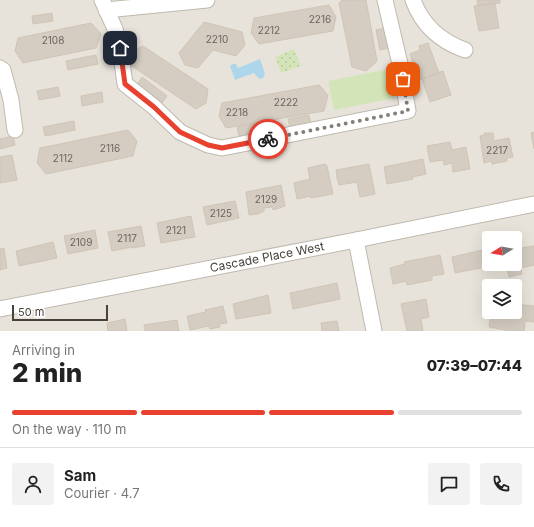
<!DOCTYPE html>
<meta charset="utf-8">
<style>
:root{--surface:#fff;--page:#f2f2f2;--text:#222;--muted:#767676;--line:#e0e0e0;--accent:#e8412f}
body{margin:0;font-family:Inter,sans-serif;background:var(--page);color:var(--text);height:100vh;display:flex;flex-direction:column;font-size:15px;white-space:nowrap}
*{box-sizing:border-box;margin:0}
p{font-size:13px;color:var(--muted)}
.icon{flex:none;width:22px;height:22px;fill:none;stroke:currentColor;stroke-width:2;stroke-linecap:round;stroke-linejoin:round}
.map{position:relative;height:331px;overflow:hidden}
.details{display:flex;flex-direction:column;background:var(--surface);flex:1}
.details>*{flex:none}
.needle{width:26px;rotate:259deg}
.tools{position:absolute;left:482px;top:231px;display:grid;gap:8px}
.tools a{display:grid;place-items:center;width:40px;height:40px;border-radius:4px;background:var(--surface);box-shadow:0 4px 16px #0002;font-size:20px}
.scale{position:absolute;left:12px;bottom:10px;width:96px;box-sizing:border-box;padding-left:4px;border:2px solid #48423a;border-top:0;font-size:11px;line-height:14px;white-space:nowrap;color:#48423a;-webkit-text-stroke:3px #fff;paint-order:stroke}
.pin{position:absolute;display:grid;place-items:center;width:34px;height:34px;color:#fff;margin:-17px;border-radius:8px;box-shadow:0 2px 6px #0006}
.courier{position:absolute;display:grid;place-items:center;width:40px;height:40px;margin:-20px;border:3px solid #e8412f;border-radius:50%;background:#fff;color:#222;box-shadow:0 1px 5px #0007}
.head em{font-style:normal;font-weight:800}
.head div{display:flex;flex-direction:column-reverse}
.head{display:flex;align-items:center;justify-content:space-between;height:68px;padding:0 12px}
h1{font-size:26px;font-weight:800;line-height:30px}
.bar{display:grid;grid-template-columns:repeat(4,1fr);gap:6px 4px;align-content:center;height:48px;padding:0 12px}
.bar i{height:5px;border-radius:3px;background:var(--line)}
.bar .active{background:var(--accent)}
.bar p{grid-column:span 4}
.line{display:flex;align-items:center;gap:10px;padding:0 12px;border-top:1px solid var(--line)}
.line div{flex:1}
.round{display:grid;place-items:center;flex:none;width:42px;height:42px;border-radius:4px;background:var(--page)}
.map>svg:first-child{display:block}
</style>
<div class="map">
<svg width="534" height="331" viewBox="0 0 534 331">
<defs>
<pattern id="park-dots" width="8" height="8" patternUnits="userSpaceOnUse"><rect width="8" height="8" fill="#d3e5b8"/><path d="M2 2h.1M6 6h.1" fill="none" stroke="#b7c69f" stroke-width="1.8" stroke-linecap="round"/></pattern>
</defs>
<rect width="100%" height="100%" fill="#f4f1ec"/>
<path fill="#e8e3da" fill-rule="evenodd" d="M0,0H534V331H0ZM489,238H515V264H489ZM489,286H515V312H489Z"/>
<path fill="url(#park-dots)" d="M294,49L301,66L281,73L275,57Z"/>
<path fill="#d3e5b8" d="M389,69L395,98L334,110L328,81Z"/>
<path fill="#aed6eb" d="M260,59L265,74L263,78L259,79L254,73L235,80L230,66L233,64H236L238,68Z"/>
<path fill="#d5cdc2" stroke="#d0c4b6" d="M342,0H366L377,61L366,71L352,67L339,3Z
M477,0H500V3L478,6Z
M495,3L499,28L479,31L474,6Z
M329,5L336,17L333,31L259,44L251,33L254,18Z
M52,13L53,21L33,24L32,16Z
M204,22L242,32L245,45L236,56L213,50L198,68L185,65L179,53Z
M91,23L101,34L96,48L23,63L15,51L18,38Z
M385,28L389,48L380,50L376,30Z
M428,43L439,73L419,80L410,54L420,50L419,46Z
M127,45L135,50L143,46L208,89L206,103L196,109L126,62Z
M96,55L98,64L68,70L66,61Z
M443,71L451,95L430,102L422,79Z
M142,77L167,96L162,103L137,85Z
M319,85L328,95L324,111L226,128L219,116L222,103Z
M58,87L60,96L39,100L37,91Z
M102,92L103,102L82,106L81,96Z
M309,115L311,124L290,128L288,119Z
M74,121L75,130L45,136L43,127Z
M258,123L260,133L239,136L237,127Z
M128,130L137,141L133,156L46,174L37,163L40,148Z
M534,132V149L531,133Z
M484,133H493L494,141L509,138L513,157L507,158V161L492,164L491,161L484,163L480,136L485,135Z
M13,136L15,145L0,149V139Z
M450,142L452,150L466,147L470,169L453,172L452,163L444,165L443,160L430,162L427,146Z
M12,155L17,180L0,183V157Z
M423,159L426,174L412,177L413,179L387,184L384,167Z
M325,164L327,166L333,194L311,198V196L297,199L294,183L310,179L308,168Z
M369,164L375,194L360,197L357,182L339,185L337,178L336,170Z
M281,185L285,206L273,210L272,207L264,208V211L258,214L249,215L246,192Z
M235,201L239,218L207,225L203,207Z
M191,216L195,237L161,243L157,223Z
M141,226L145,246L132,248V247L112,251L108,232Z
M95,230L98,248L68,254L64,236Z
M53,242L57,258L19,266L16,251Z
M534,246V265L521,268L522,274L509,277L506,264H515V249Z
M4,248L7,268L0,270V249Z
M487,249L489,264H491V266L455,273L452,257Z
M440,255L444,274L432,276V280L407,285L406,281L393,284L390,268L405,264L404,262Z
M337,283L340,299L293,309L290,293Z
M268,295L271,313L236,319L233,304Z
M426,299L429,317L421,319L423,331H407L401,304Z
M515,304L534,306V322L525,321L524,331H506V330L489,327L491,312H515Z
M223,306L227,323L219,324L220,327L210,329L209,326L190,330L187,316L206,312L205,310Z
M125,319L127,331H108L107,323Z
M177,320L179,331H145L144,325Z
M337,321L339,331H322L321,323Z"/>
<g fill="none" stroke-linecap="round" stroke-linejoin="round">
<g stroke="#bfb9af" stroke-width="17">
<g id="minor">
<path d="M102,0L115,29L120,48L125,84L154,107L180,132L208,145L222,148L408,111L400,64L385,0"/>
<path d="M413,0C422,25 440,41 465,50"/>
<path d="M106,10L207,0"/>
<path d="M0,68L3,70L11,100L15,130"/>
<path d="M356,240L374,331"/>
<path id="s1" d="M0,309L356,240L534,204"/>
</g>
</g>
<use href="#minor" stroke="#fff" stroke-width="15"/>
</g>
<g fill="none" stroke-linecap="round" stroke-linejoin="round">
<path stroke="#847f78" stroke-width="4" stroke-dasharray="0 7.2" d="M268,139L408,111L403,79"/>
<path stroke="#e8412f" stroke-width="5" d="M120,48L125,84L154,107L180,132L208,145L222,148L268,139"/>
</g>
<g text-anchor="middle" stroke-width="4" stroke-linejoin="round" paint-order="stroke">
<g font-size="10" fill="#6b655c">
<text x="320" y="23">2216</text>
<text x="269" y="34">2212</text>
<text x="217" y="43">2210</text>
<text x="53" y="44">2108</text>
<text x="286" y="106">2222</text>
<text x="237" y="116">2218</text>
<text x="110" y="152">2116</text>
<text x="497" y="154">2217</text>
<text x="63" y="162">2112</text>
<text x="266" y="203">2129</text>
<text x="221" y="217">2125</text>
<text x="176" y="234">2121</text>
<text x="127" y="242">2117</text>
<text x="81" y="246">2109</text>
</g>
<g font-size="12" fill="#48423a" stroke="#fff">
<text dy="4" stroke="none"><textPath href="#s1" startOffset="272">Cascade Place West</textPath></text>
</g>
</g>
</svg>
<div class="tools">
<a><svg class="needle" viewBox="-14 -14 28 28"><path d="M0-13l5 13h-10z" fill="#e53935"/><path d="M0 13l5-13h-10z" fill="#767676"/></svg></a>
<a><svg class="icon" aria-label="layers" viewBox="0 0 24 24"><path d="M12 4l9 5-9 5-9-5zM3 14l9 5 9-5"/></svg></a>
</div>
<div class="scale">50 m</div>
<div class="pin" style="left:403px;top:79px;background:#ea580c"><svg class="icon" aria-label="bag" viewBox="0 0 24 24"><path d="M5 8h14l-1 12H6zM9 8a3 3 0 0 1 6 0"/></svg></div>
<div class="pin" style="left:120px;top:48px;background:#1f2937"><svg class="icon" aria-label="home" viewBox="0 0 24 24"><path d="M3 11l9-7 9 7M6 9v11h12V9"/></svg></div>
<div class="courier" style="left:268px;top:139px"><svg class="icon" aria-label="bike" viewBox="0 0 24 24"><circle cx="6" cy="16" r="4"/><circle cx="18" cy="16" r="4"/><path d="M6 16l4-8h5l3 8M10 8l3 8H6M13 5h3"/></svg></div>
</div>
<section class="details">
<div class="head"><div><h1>2 min</h1><p>Arriving in</p></div><em>07:39–07:44</em></div>
<div class="bar"><i class="active"></i><i class="active"></i><i class="active"></i><i></i><p>On the way · 110 m</p></div>
<div class="line" style="height:72px"><a class="round"><svg class="icon" aria-label="person" viewBox="0 0 24 24"><circle cx="12" cy="8" r="4"/><path d="M4 21q1-7 8-7t8 7"/></svg></a><div><b>Sam</b><p>Courier · 4.7</p></div><a class="round"><svg class="icon" aria-label="chat" viewBox="0 0 24 24"><path d="M4 5h16v11H9l-5 4z"/></svg></a><a class="round"><svg class="icon" aria-label="phone" viewBox="0 0 24 24"><path d="M5 4h4l2 5-3 2q2 4 5 5l2-3 5 2v4C11 20 4 13 5 4z"/></svg></a></div>
</section>
